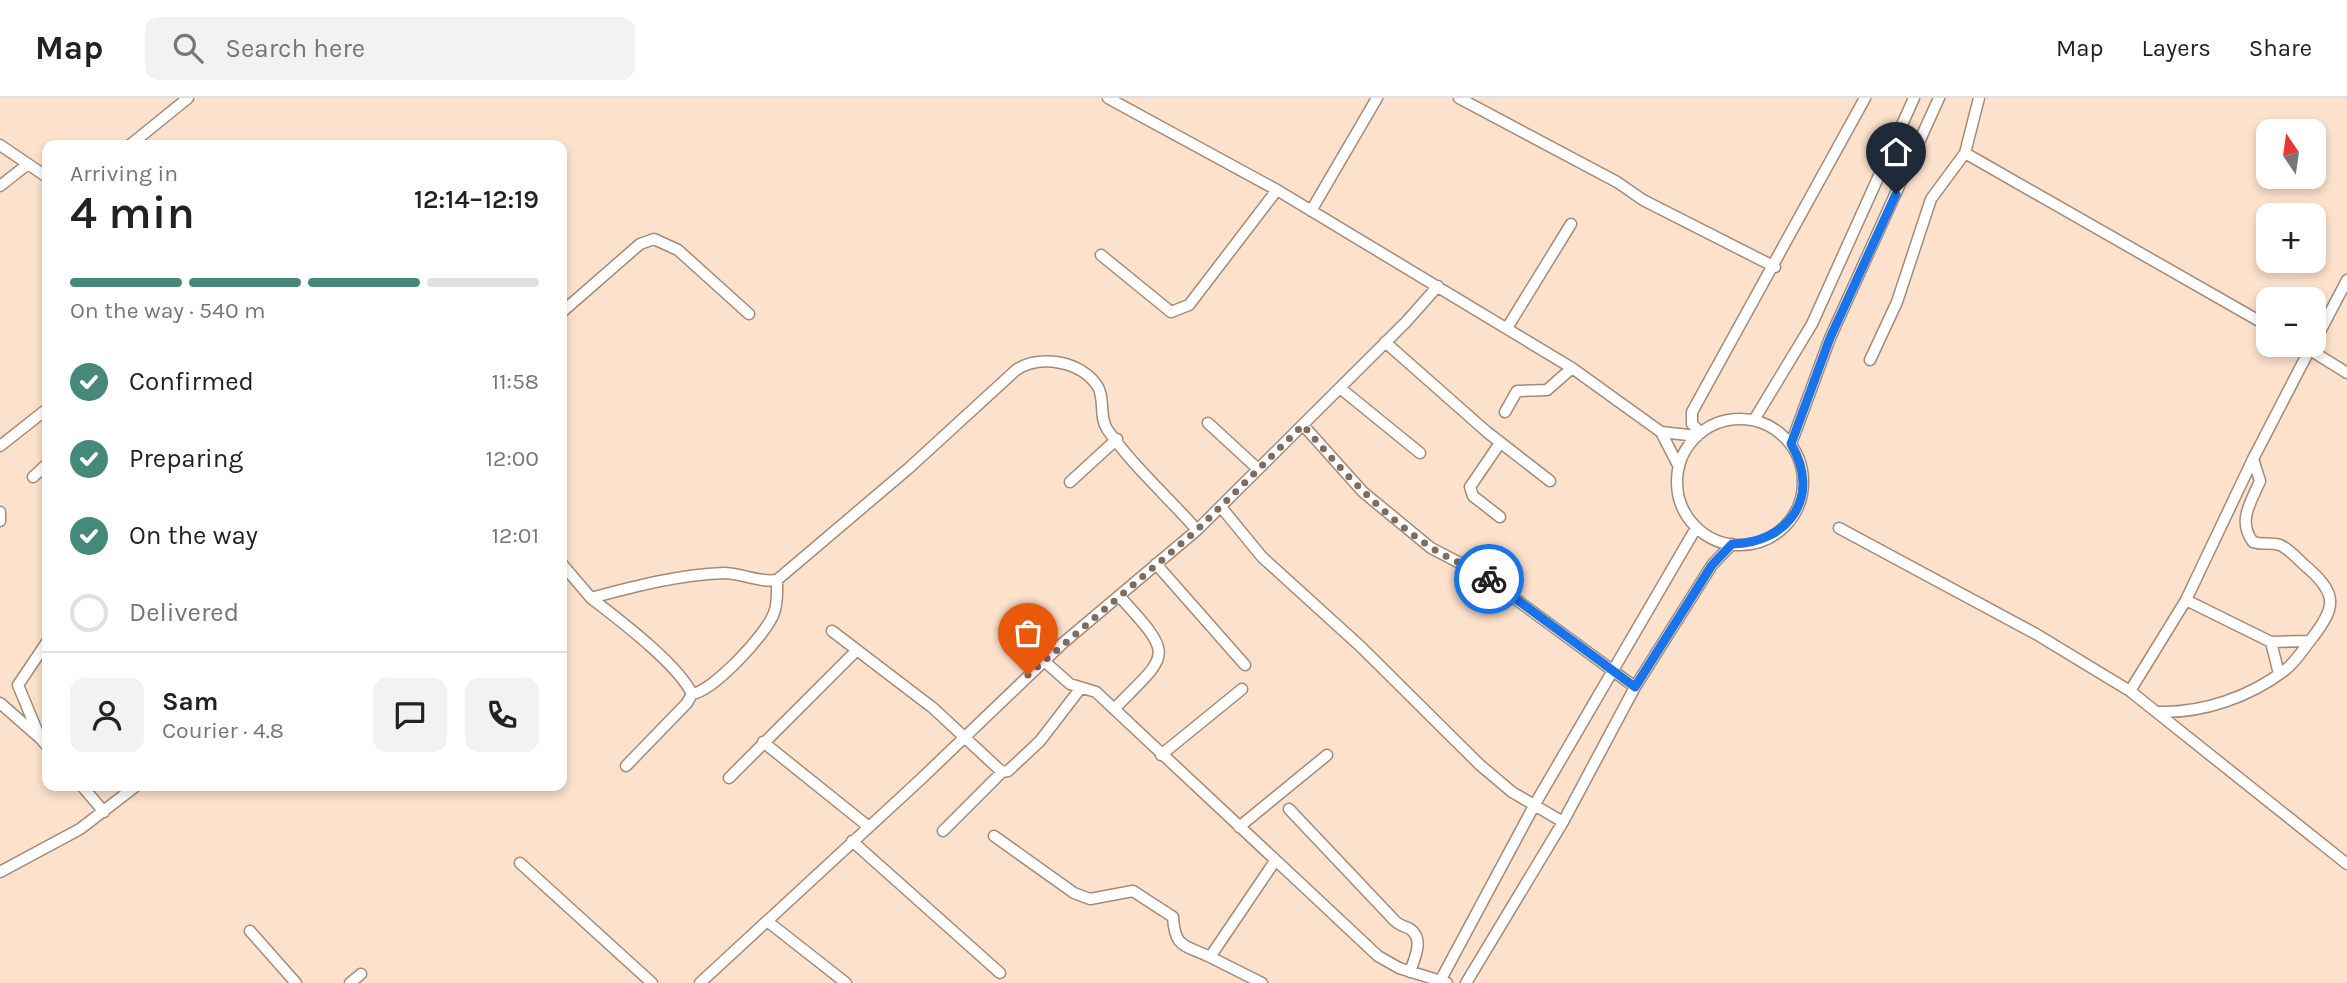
<!DOCTYPE html>
<meta charset="utf-8">
<style>
:root{--surface:#fff;--page:#f2f2f2;--text:#222;--muted:#767676;--line:#e0e0e0;--accent:#46897b}
body{margin:0;font-family:Karla,sans-serif;background:var(--page);color:var(--text);height:100vh;display:flex;flex-direction:column;font-size:26px;white-space:nowrap}
*{box-sizing:border-box;margin:0}
p{font-size:23px;color:var(--muted)}
.icon{flex:none;width:38px;height:38px;fill:none;stroke:currentColor;stroke-width:2;stroke-linecap:round;stroke-linejoin:round}
.map{position:relative;flex:1;overflow:hidden}
.drawer{position:absolute;left:42px;top:42px;width:525px;height:651px;display:flex;flex-direction:column;background:var(--surface);border-radius:14px;box-shadow:0 4px 10px #0003}
.drawer>*{flex:none}
.needle{width:46px;rotate:347deg}
.tools{position:absolute;left:2256px;top:21px;display:grid;gap:14px}
.tools a{display:grid;place-items:center;width:70px;height:70px;border-radius:14px;background:var(--surface);box-shadow:0 4px 10px #0003;font-size:35px}
.pin{position:absolute;display:grid;place-items:center;width:60px;height:60px;color:#fff;margin:-72px -30px;border-radius:50% 50% 50% 0;rotate:-45deg;box-shadow:0 0 7px #0007}
.pin .icon{rotate:45deg}
.courier{position:absolute;display:grid;place-items:center;width:70px;height:70px;margin:-35px;border:5px solid #1a73e8;border-radius:50%;background:#fff;color:#222;box-shadow:0 2px 9px #0007}
.overview em{font-style:normal;font-weight:600}
.overview div{display:flex;flex-direction:column-reverse}
.overview{display:flex;align-items:center;justify-content:space-between;height:119px;padding:0 28px}
h1{font-size:46px;font-weight:600;line-height:52px}
.bar{display:grid;grid-template-columns:repeat(4,1fr);gap:10px 7px;align-content:center;height:84px;padding:0 28px}
.bar i{height:9px;border-radius:5px;background:var(--line)}
.bar .on{background:var(--accent)}
.bar p{grid-column:span 4}
.line{display:flex;align-items:center;gap:18px;padding:0 28px;border-top:2px solid var(--line)}
.line div{flex:1}
.round{display:grid;place-items:center;flex:none;width:74px;height:74px;border-radius:14px;background:var(--page)}
ol{padding:0 28px;list-style:none}
li{display:flex;align-items:center;gap:21px;height:77px}
li p{margin-inline-start:auto}
li .icon{padding:7px;border-radius:50%;background:var(--accent);color:#fff;stroke-width:4}
li:last-child{color:var(--muted)}
li i{width:38px;height:38px;border:4px solid var(--line);border-radius:50%}
header{display:flex;align-items:center;gap:42px;box-sizing:border-box;height:98px;padding:0 35px;background:var(--surface);border-bottom:2px solid var(--line)}
header strong{font-size:33px}
nav{display:flex;gap:38px;margin-inline-start:auto;font-size:24px}
.search{width:490px;height:63px;background:var(--page);display:flex;align-items:center;gap:18px;box-sizing:border-box;padding:0 24px;border-radius:14px;color:var(--muted);font-size:26px}
.map>svg:first-child{display:block}
</style>
<header>
<strong>Map</strong>
<div class="search"><svg class="icon" aria-label="search" viewBox="0 0 24 24"><circle cx="10" cy="10" r="6"/><path d="M15 15l6 6"/></svg>Search here</div>
<nav><a>Map</a><a>Layers</a><a>Share</a></nav>
</header>
<div class="map">
<svg width="2347" height="885" viewBox="0 0 2347 885">
<rect width="100%" height="100%" fill="#fce1cc"/>
<g fill="none" stroke-linecap="round" stroke-linejoin="round">
<g stroke="#a48b78" stroke-width="13">
<path id="minor" d="M1108,0L1277,92L1572,270L1661,334L1679,369
M1459,0L1617,84L1643,102L1775,169
M1979,0L1965,55L2268,228
M0,47L47,79
M130,47L188,0
M0,88L28,66
M1311,113L1377,0
M1101,157L1171,214L1189,207L1277,92
M562,214L640,146L654,141L678,152L749,216
M1507,230L1571,126
M1385,244L1487,334L1550,383
M2314,245L2347,182
M2302,247L2347,275
M1870,262L1897,204L1931,101L1965,55
M1340,290L1420,355
M1505,314L1517,293L1547,292L1572,270
M1677 384a63 63 0 1 1 126 0a63 63 0 1 1-126 0Z
M1754,322L1812,226L1914,0
M1208,325L1258,371
M1303,327L1363,394L1431,450L1483,477L1635,589
M1661,334L1697,338
M1701,335L1692,326V314L1865,0
M1791,346L1830,240L1939,0
M0,348L47,311
M33,379L47,366
M1070,384L1117,341
M1221,409L1262,459L1360,548L1480,667L1512,694L1563,724
M0,414V423
M1500,419L1473,398L1470,389L1500,345
M1839,430L2036,536L2130,593L2347,766
M562,466L591,500C636,488 677,477 724,475C741,475 760,485 777,482L909,370L1016,272C1040,256 1082,263 1098,289C1105,301 1099,319 1107,331C1131,366 1169,400 1197,432
M1156,466L1245,567
M591,500C618,521 678,566 692,596L687,605L626,668
M2186,502L2271,544L2309,543
M832,533L933,610L1002,674L1008,673L1040,643L1080,591
M47,544L18,587L40,640L47,648
M2271,544L2279,576
M1044,563L1070,586L1096,594L1378,858L1399,870L1447,885
M2130,593L2186,502L2253,361L2312,247
M692,596C713,593 766,537 774,515C778,505 777,493 777,482
M0,605L40,640
M1114,611C1169,555 1176,560 1120,499
M2159,614C2203,615 2250,599 2285,572C2296,564 2304,550 2313,539C2335,510 2338,497 2309,471C2300,464 2291,452 2280,447C2271,444 2262,447 2253,444C2237,423 2251,404 2260,383L2253,361
M763,644L869,729
M1161,657L1242,591
M729,680L855,554
M82,688L104,714
M1289,711L1395,823C1400,828 1405,828 1410,831C1425,841 1414,861 1410,874
M1239,729L1327,657
M943,733L1002,674
M994,738L1074,795L1090,801L1133,793L1173,819C1175,850 1183,846 1210,859
M852,743L1000,875
M520,765L652,885
M0,774L80,731L136,688
M767,823L846,885
M250,833L296,885
M350,885L361,876
M700,885L921,681L1063,545L1197,432L1406,224L1438,188
M1262,885L1210,859L1275,763
M1439,885L1535,706L1696,430
M1466,885L1563,724L1635,589L1712,467L1732,446"/>
</g>
<use href="#minor" stroke="#fff" stroke-width="10"/>
</g>
<g fill="none" stroke-linecap="round" stroke-linejoin="round">
<path stroke="#7d6d61" stroke-width="7" stroke-dasharray="0 12.6" d="M1028,577L1197,432L1303,327C1341,372 1382,417 1432,450C1450,462 1471,468 1489,481"/>
<path stroke="#1a73e8" stroke-width="9" d="M1489,481L1635,589L1712,467L1732,446C1789,445 1822,398 1791,346L1830,240L1896,96"/>
</g>
</svg>
<div class="tools">
<a><svg class="needle" viewBox="-14 -14 28 28"><path d="M0-13l5 13h-10z" fill="#e53935"/><path d="M0 13l5-13h-10z" fill="#767676"/></svg></a>
<a>+</a>
<a>−</a>
</div>
<div class="pin" style="left:1028px;top:577px;background:#ea580c"><svg class="icon" aria-label="bag" viewBox="0 0 24 24"><path d="M5 8h14l-1 12H6zM9 8a3 3 0 0 1 6 0"/></svg></div>
<div class="pin" style="left:1896px;top:96px;background:#1f2937"><svg class="icon" aria-label="home" viewBox="0 0 24 24"><path d="M3 11l9-7 9 7M6 9v11h12V9"/></svg></div>
<div class="courier" style="left:1489px;top:481px"><svg class="icon" aria-label="bike" viewBox="0 0 24 24"><circle cx="6" cy="16" r="4"/><circle cx="18" cy="16" r="4"/><path d="M6 16l4-8h5l3 8M10 8l3 8H6M13 5h3"/></svg></div>
<section class="drawer">
<div class="overview"><div><h1>4 min</h1><p>Arriving in</p></div><em>12:14–12:19</em></div>
<div class="bar"><i class="on"></i><i class="on"></i><i class="on"></i><i></i><p>On the way · 540 m</p></div>
<ol>
<li><svg class="icon" aria-label="check" viewBox="0 0 24 24"><path d="M5 12l5 5 9-10"/></svg>Confirmed<p>11:58</p></li>
<li><svg class="icon" aria-label="check" viewBox="0 0 24 24"><path d="M5 12l5 5 9-10"/></svg>Preparing<p>12:00</p></li>
<li><svg class="icon" aria-label="check" viewBox="0 0 24 24"><path d="M5 12l5 5 9-10"/></svg>On the way<p>12:01</p></li>
<li><i></i>Delivered</li>
</ol>
<div class="line" style="height:126px"><a class="round"><svg class="icon" aria-label="person" viewBox="0 0 24 24"><circle cx="12" cy="8" r="4"/><path d="M4 21q1-7 8-7t8 7"/></svg></a><div><b>Sam</b><p>Courier · 4.8</p></div><a class="round"><svg class="icon" aria-label="chat" viewBox="0 0 24 24"><path d="M4 5h16v11H9l-5 4z"/></svg></a><a class="round"><svg class="icon" aria-label="phone" viewBox="0 0 24 24"><path d="M5 4h4l2 5-3 2q2 4 5 5l2-3 5 2v4C11 20 4 13 5 4z"/></svg></a></div>
</section>
</div>
